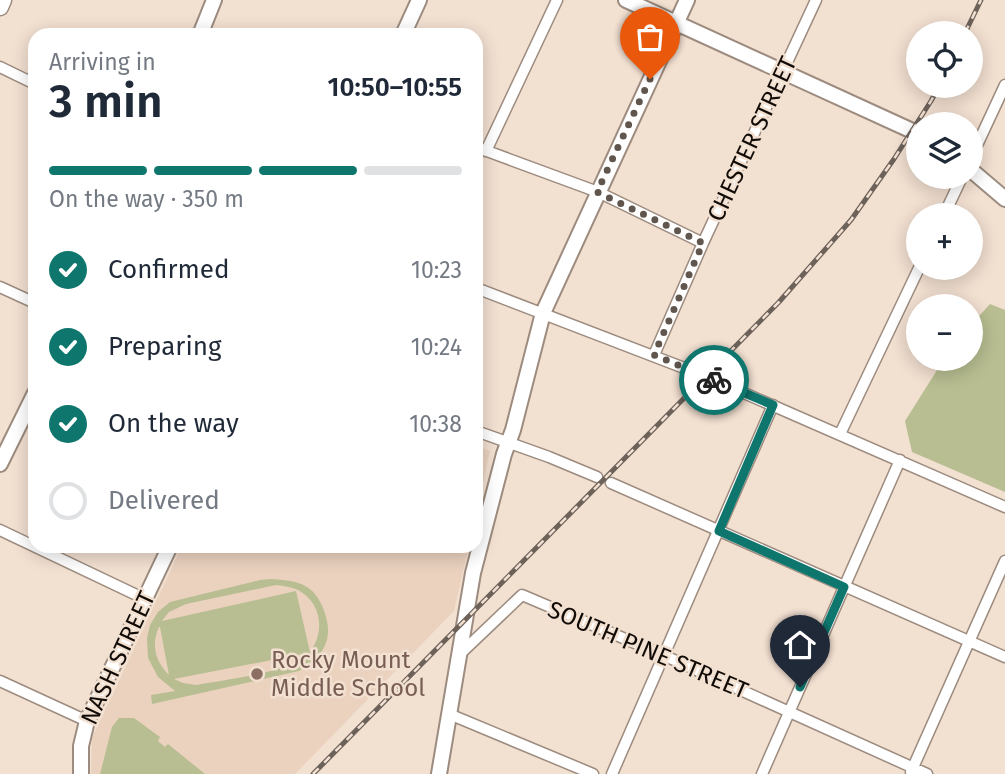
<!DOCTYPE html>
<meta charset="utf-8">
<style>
:root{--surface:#fff;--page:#f6f6f7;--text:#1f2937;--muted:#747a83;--line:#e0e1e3;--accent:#0f766e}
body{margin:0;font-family:"Fira Sans",sans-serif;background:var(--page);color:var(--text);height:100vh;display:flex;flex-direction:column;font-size:26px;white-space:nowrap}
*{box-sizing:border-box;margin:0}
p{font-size:23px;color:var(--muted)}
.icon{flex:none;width:38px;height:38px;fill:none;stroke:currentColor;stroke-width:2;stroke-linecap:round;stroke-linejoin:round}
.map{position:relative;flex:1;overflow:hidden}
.details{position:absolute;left:28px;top:28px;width:455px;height:525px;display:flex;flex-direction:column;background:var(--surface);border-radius:21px;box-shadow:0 4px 18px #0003}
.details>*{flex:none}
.fabs{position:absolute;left:906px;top:21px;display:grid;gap:14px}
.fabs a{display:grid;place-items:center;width:77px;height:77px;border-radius:50%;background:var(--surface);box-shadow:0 4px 18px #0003;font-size:35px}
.pin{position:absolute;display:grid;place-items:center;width:60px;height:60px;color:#fff;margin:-72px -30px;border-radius:50% 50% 50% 0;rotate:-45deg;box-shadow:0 0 7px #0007}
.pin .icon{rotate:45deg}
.courier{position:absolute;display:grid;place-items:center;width:70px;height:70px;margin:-35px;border:5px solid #0f766e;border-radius:50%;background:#fff;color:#222;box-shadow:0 2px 9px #0007}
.summary em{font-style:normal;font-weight:600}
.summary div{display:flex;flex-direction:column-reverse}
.summary{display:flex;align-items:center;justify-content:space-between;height:119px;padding:0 21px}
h1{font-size:46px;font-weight:600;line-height:52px}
.bar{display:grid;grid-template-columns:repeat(4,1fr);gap:10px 7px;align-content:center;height:84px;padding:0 21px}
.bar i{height:9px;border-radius:5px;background:var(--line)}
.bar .on{background:var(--accent)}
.bar p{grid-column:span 4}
ol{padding:0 21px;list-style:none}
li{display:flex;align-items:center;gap:21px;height:77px}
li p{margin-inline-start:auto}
li .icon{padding:7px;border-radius:50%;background:var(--accent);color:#fff;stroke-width:4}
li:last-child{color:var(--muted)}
li i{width:38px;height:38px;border:4px solid var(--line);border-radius:50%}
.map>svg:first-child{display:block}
</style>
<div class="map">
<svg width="1005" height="774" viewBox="0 0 1005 774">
<rect width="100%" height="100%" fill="#f2e0d1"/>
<path fill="#ebd2bf" d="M476,445L490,451L476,513Z
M182,546H469L454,611L295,774H91L92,738Z"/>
<path fill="#b8be91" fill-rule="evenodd" d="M990,304L1005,310V492L912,452L905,421L944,359H971V325Z
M270,579C283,580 296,580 307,587C316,593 319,599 323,608C335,637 325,656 299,671L152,704L151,695L175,691L158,677L148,658L147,638L150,625L158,612L170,602L260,580ZM276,585C284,586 291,587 298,590C322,603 325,632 310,652L296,591L162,621L169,612L186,604ZM159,627H160L169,675C155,661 151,645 159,627ZM308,653C296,672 221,680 196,685L183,683L174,679Z
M119,718H134L160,737L158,741L165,747L168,744L205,774H100L112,727Z"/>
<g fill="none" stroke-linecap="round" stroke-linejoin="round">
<g stroke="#9c8b7e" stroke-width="13">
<path id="street" d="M0,67L35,84
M476,147L598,192L703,243
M486,151L557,0
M971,158L1005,85
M944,215L962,177
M0,287L35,303
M476,288L705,376L1005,507
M654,355L703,243L816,0
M476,431L549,457L597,477
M840,434L919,268
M611,483L1005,657
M0,530L145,599
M459,655L522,595L663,655L927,774
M0,681L87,721
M449,714L593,774
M911,772L1005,561
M612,774L773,405
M762,774L900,460"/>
</g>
<g stroke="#9c8b7e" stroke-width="18">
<path id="secondary" d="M626,0L919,134
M200,35L214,0
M403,35L419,0
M971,170L1005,199
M0,464L35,393
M81,774V746L87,721L170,546
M439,774L473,573L504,454L513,430L543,313L687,0"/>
</g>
<g stroke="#9c8b7e" stroke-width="19">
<path id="primary" d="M0,7L3,0"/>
</g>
<use href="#street" stroke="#fff" stroke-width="10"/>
<use href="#secondary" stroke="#fff" stroke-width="14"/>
<use href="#primary" stroke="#fff" stroke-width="16"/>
<g stroke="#6d625a" stroke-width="5">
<path id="rail" d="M965,33L981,0
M313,774L779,302L851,220L894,159L931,101L939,86"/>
</g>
<use href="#rail" stroke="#f2e0d1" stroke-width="2.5" stroke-dasharray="8" stroke-linecap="butt"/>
</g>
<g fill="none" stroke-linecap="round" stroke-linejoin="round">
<path stroke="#60564e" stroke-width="7" stroke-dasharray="0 12.6" d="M650,79L597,192L703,243L654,355L714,380"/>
<path stroke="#0f766e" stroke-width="9" d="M714,380L773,405L719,531L844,587L800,687"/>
</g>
<circle fill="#8d6e63" stroke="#f2e0d1" stroke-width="2.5" cx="257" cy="674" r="7"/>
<g text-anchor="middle" stroke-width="5" stroke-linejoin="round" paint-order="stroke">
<g font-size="24" fill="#110b07" stroke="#f2e0d1">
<text transform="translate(752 139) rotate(-65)" y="8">CHESTER STREET</text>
<text transform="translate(648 650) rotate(23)" y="8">SOUTH PINE STREET</text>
<text transform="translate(118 658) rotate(-65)" y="8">NASH STREET</text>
</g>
<g font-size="24" fill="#785e54" stroke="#f2e0d1" text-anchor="start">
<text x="271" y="668">Rocky Mount<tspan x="271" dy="28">Middle School</tspan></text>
</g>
</g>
</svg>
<div class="fabs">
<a><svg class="icon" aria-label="locate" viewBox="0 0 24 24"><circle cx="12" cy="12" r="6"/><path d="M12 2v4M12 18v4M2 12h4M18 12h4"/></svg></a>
<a><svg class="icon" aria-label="layers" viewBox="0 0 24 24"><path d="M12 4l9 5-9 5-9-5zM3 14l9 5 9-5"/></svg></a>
<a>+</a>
<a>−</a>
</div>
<div class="pin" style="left:650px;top:79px;background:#ea580c"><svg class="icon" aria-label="bag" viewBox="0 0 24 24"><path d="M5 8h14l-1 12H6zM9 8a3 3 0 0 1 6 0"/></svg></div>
<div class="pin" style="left:800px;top:687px;background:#1f2937"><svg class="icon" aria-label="home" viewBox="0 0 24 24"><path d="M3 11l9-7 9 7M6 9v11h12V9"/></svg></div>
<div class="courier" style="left:714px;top:380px"><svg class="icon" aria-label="bike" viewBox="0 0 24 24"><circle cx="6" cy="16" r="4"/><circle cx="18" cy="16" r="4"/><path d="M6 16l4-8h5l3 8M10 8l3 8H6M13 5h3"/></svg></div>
<section class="details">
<div class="summary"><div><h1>3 min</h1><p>Arriving in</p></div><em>10:50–10:55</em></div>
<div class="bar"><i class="on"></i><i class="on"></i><i class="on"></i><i></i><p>On the way · 350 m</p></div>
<ol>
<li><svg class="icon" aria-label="check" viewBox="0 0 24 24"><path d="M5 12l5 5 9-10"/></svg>Confirmed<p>10:23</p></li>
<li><svg class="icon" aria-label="check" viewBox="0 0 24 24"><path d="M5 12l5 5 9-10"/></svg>Preparing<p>10:24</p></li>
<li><svg class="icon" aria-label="check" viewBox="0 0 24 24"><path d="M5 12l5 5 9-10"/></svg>On the way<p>10:38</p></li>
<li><i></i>Delivered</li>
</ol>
</section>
</div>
